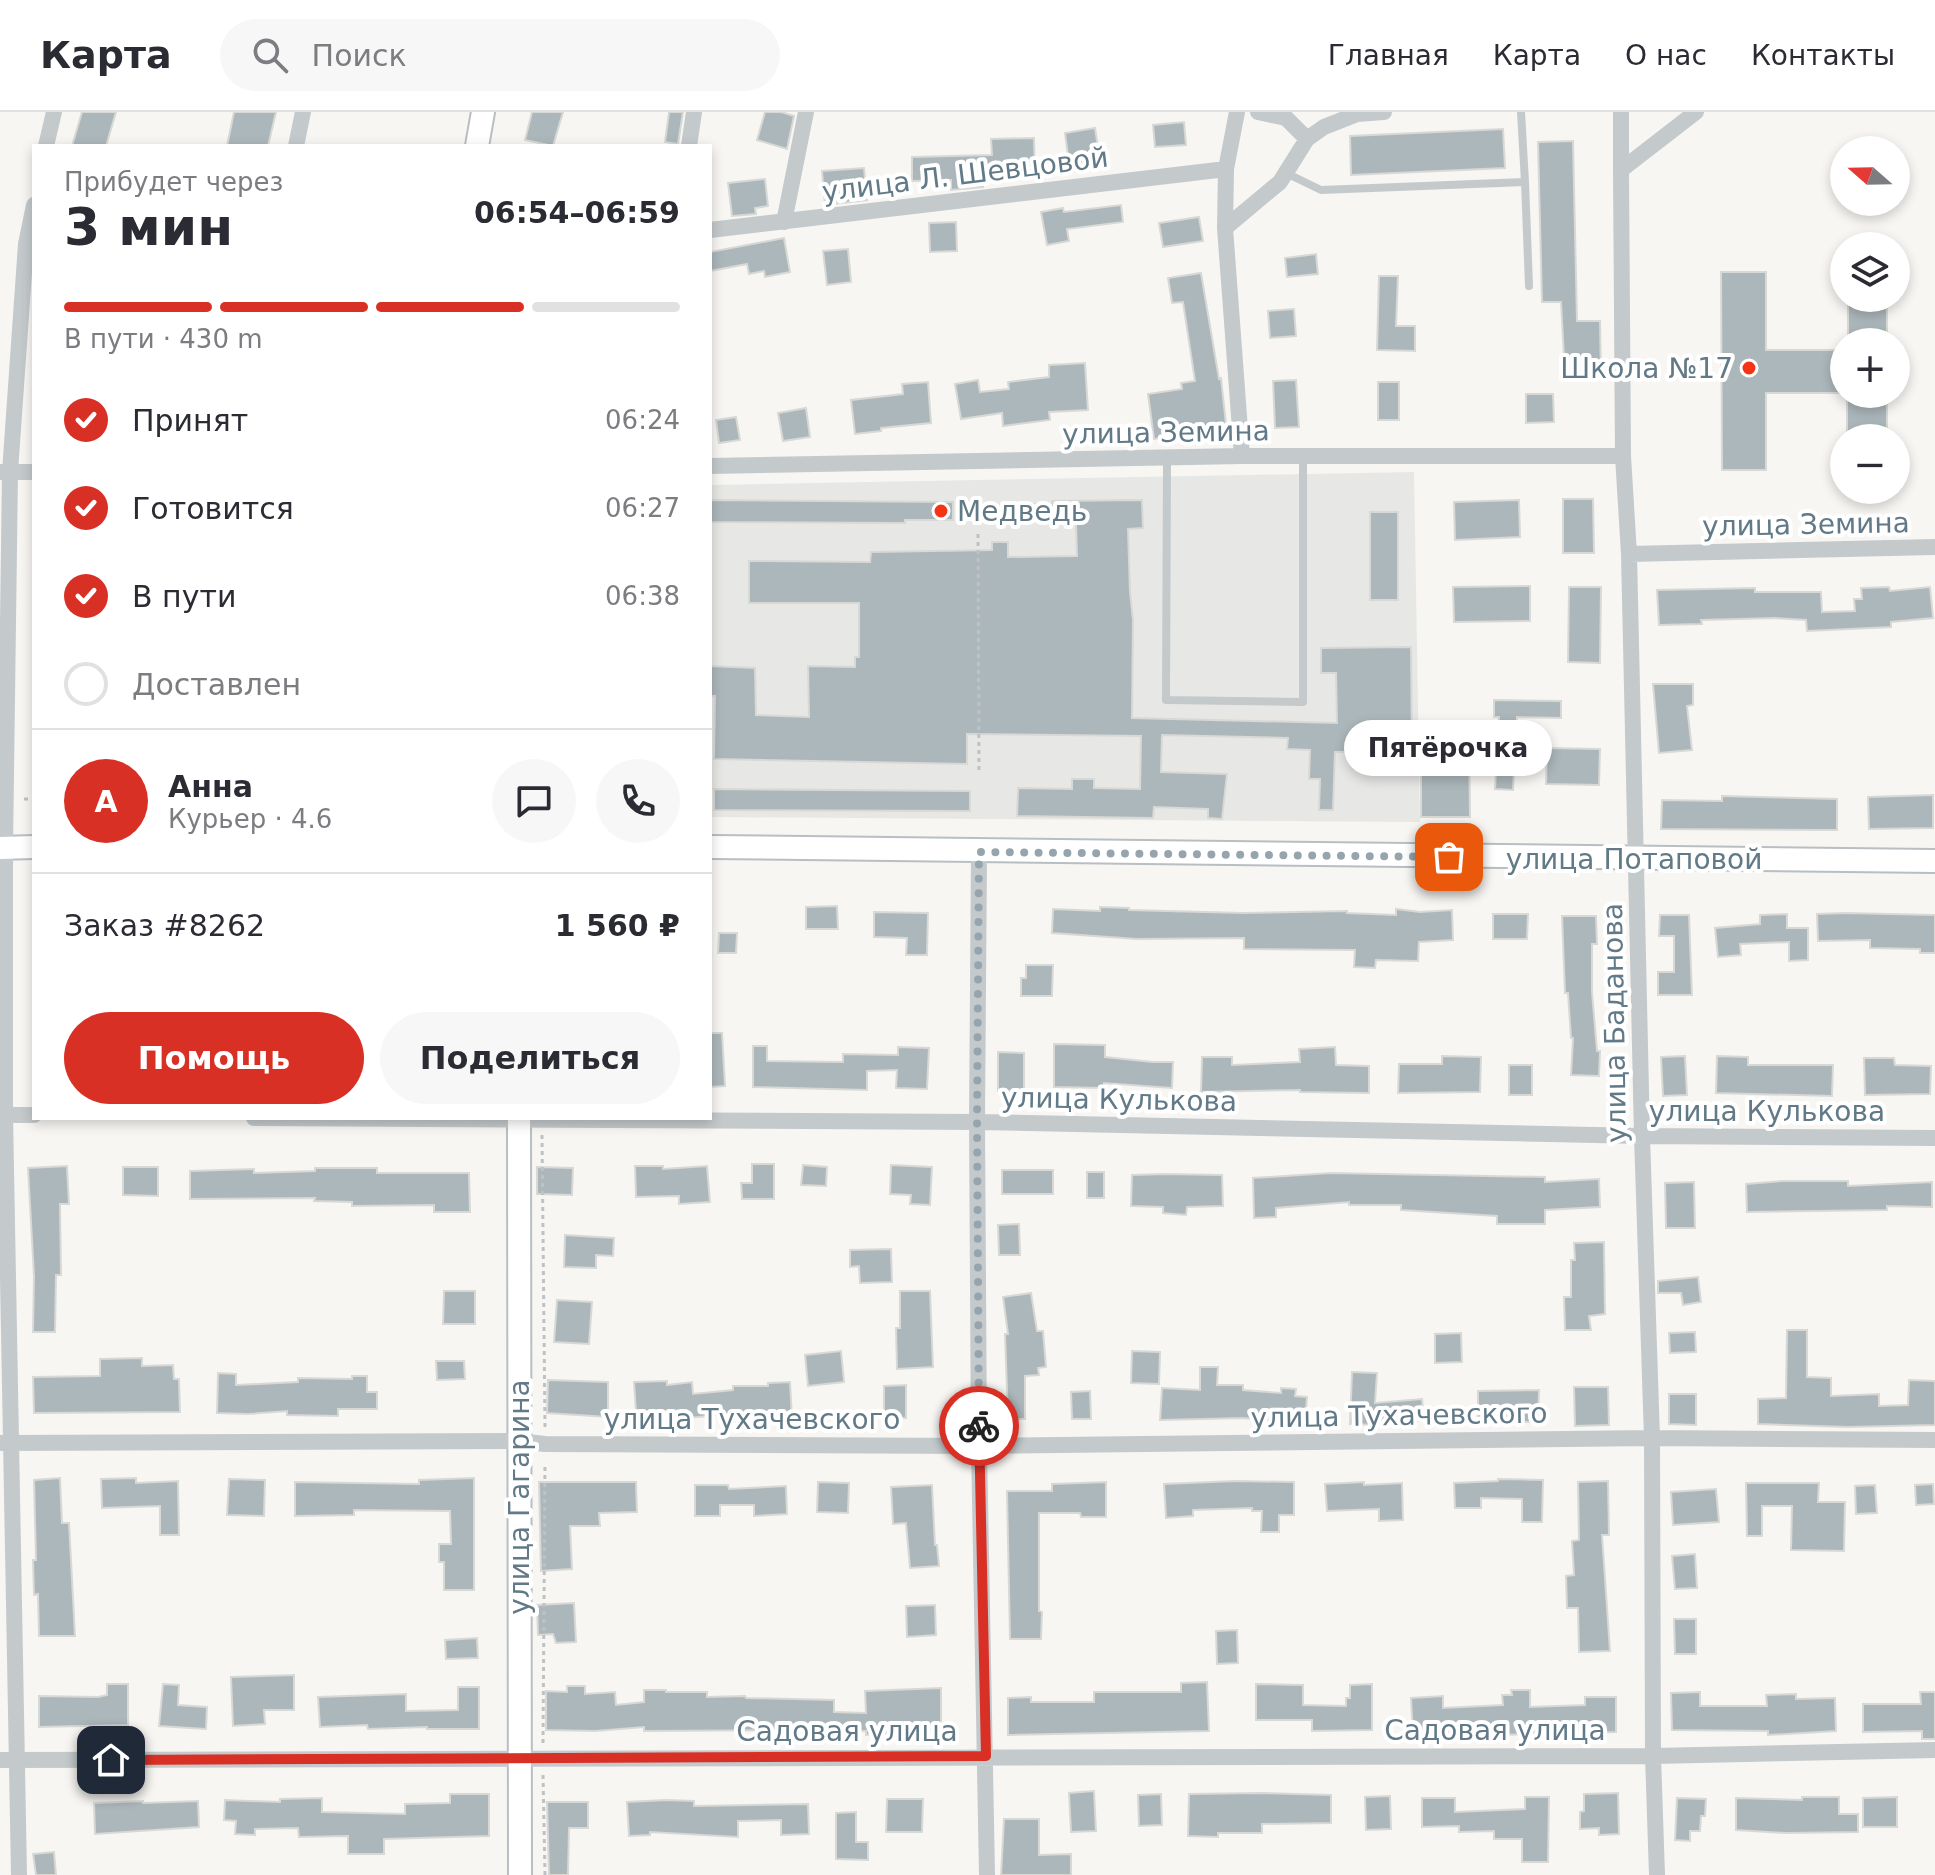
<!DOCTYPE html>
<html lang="ru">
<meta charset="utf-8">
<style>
:root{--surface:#fff;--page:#f7f7f7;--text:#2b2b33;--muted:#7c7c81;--line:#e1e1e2;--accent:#d93025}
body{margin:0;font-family:"DejaVu Sans",sans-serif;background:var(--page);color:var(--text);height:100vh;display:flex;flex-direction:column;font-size:30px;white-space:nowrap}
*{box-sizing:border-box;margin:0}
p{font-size:26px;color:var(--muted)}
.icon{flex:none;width:44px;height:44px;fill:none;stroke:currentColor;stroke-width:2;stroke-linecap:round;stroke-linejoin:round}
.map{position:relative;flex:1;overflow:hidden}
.side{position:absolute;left:32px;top:32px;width:680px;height:976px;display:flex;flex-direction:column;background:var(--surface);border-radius:0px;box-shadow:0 4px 12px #0003}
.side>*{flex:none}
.needle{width:52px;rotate:290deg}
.fabs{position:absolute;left:1830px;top:24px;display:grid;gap:16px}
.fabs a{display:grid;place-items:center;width:80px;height:80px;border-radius:50%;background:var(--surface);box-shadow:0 4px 12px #0003;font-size:40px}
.pin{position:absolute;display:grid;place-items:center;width:68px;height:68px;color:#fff;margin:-34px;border-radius:16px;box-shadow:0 4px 12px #0006}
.courier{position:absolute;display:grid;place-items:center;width:80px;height:80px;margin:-40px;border:6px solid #d93025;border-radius:50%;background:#fff;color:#222;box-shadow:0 2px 10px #0007}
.bubble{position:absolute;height:56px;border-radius:28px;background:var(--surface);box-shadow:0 4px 12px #0003;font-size:26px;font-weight:600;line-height:56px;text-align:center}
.head em{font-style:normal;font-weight:600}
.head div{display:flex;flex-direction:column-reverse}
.head{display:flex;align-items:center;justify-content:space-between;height:136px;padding:0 32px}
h1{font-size:52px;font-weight:600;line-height:60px}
.bar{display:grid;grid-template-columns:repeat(4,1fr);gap:12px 8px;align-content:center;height:96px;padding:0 32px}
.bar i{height:10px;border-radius:6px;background:var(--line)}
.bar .active{background:var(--accent)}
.bar p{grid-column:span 4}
.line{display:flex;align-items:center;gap:20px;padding:0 32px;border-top:2px solid var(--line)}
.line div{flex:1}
.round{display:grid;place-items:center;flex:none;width:84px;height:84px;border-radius:42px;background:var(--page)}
ol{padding:0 32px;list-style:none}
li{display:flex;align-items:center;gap:24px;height:88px}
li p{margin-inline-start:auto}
li .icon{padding:8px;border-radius:50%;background:var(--accent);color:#fff;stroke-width:4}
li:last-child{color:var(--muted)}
li i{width:44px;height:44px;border:4px solid var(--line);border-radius:50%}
.cta{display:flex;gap:16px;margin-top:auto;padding:16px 32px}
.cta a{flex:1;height:92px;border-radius:48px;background:var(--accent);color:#fff;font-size:32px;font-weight:600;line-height:92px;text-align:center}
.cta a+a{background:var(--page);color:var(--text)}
header{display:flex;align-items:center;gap:48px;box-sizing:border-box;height:112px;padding:0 40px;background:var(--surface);border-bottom:2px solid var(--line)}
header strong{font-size:38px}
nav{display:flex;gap:44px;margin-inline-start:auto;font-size:28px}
.search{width:560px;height:72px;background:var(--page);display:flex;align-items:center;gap:20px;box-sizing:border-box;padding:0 28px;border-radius:44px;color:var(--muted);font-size:30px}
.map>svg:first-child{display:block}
</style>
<header>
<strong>Карта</strong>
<div class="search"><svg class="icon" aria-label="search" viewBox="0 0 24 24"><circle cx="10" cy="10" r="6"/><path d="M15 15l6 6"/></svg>Поиск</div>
<nav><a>Главная</a><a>Карта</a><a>О нас</a><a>Контакты</a></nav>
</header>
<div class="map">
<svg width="1935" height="1763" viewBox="0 0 1935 1763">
<rect width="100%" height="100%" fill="#f7f6f3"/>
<path fill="#e7e8e6" d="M1414,360L1420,710L710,705V373Z"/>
<path fill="#acb7bb" stroke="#d8d8d5" stroke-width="2" d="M82,0H116L106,34H72Z
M234,0H276L268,34H227Z
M532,0H563L553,34L525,28Z
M669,0H683L678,32L665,30Z
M765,0H781L794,4L787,37L757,28Z
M1184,10L1186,33L1155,35L1153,13Z
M1095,16L1101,55L1070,60L1065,21Z
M1503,17L1505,56L1351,63L1350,24Z
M1034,26L1035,65L983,67V75L951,78V68L912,69V45L992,43L991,27Z
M1573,29L1577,209H1600L1601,264H1565L1561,190H1542L1538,30Z
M864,56L867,88L825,93L822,59Z
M765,67L768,94L755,96L756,102L732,104L728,71Z
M1121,93L1123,110L1067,117L1069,129L1047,133L1041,100L1063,96L1064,100Z
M1199,105L1203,129L1163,135L1159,111Z
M956,110L957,139L930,140L929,111Z
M784,126L790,160L765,165L764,159L749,162L747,152L710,159V140Z
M848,137L851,170L827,173L823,139Z
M1316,142L1318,162L1287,165L1285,146Z
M1721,160H1766V238H1844V281H1766V358H1722Z
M1201,161L1219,267L1221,266L1227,322L1187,326V323L1154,327L1148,282L1182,277L1181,271L1195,269L1183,190L1172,191L1168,166Z
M1379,164H1398L1396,214H1415V239L1377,238Z
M1848,186H1887V230H1848Z
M1294,197L1296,224L1270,226L1268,199Z
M1085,251L1088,298L1049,300L1050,308L1003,314L1002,301L961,307L955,272L978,268L980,280L1009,277L1008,270L1049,265V253Z
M1296,268L1299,315L1275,316L1273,269Z
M928,270L931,311L881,316V319L855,322L851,288L903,282L902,272Z
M1378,270H1399V308H1378Z
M1526,282H1553L1554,310L1526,311Z
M1847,282H1887V326H1847Z
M806,296L810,325L783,329L778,301Z
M736,305L740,328L719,331L716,308Z
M1563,387H1593L1594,441H1563Z
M710,388L953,390V408H905V411L710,410Z
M1142,388L1143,416L1128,417L1130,480L1133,508L1132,606L1337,611L1336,561H1321V536L1411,535L1412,639L1335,640L1333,698H1319L1320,667H1309L1310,638L1287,637L1288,626L1162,623L1161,660L1227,662L1222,707L1208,706V697L1154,695L1153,706L1017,704L1018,676L1072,677V667H1094V676L1140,677L1141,624L967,622V652L714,647L715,584H710V554L755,556L756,603L809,605L808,554L855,555V545H859V491H749V449L870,450L871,440L992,438V430H1008V445L1077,444L1076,412H1049V408H1027V392H1052V389Z
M1519,388L1520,425L1455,428L1454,390Z
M1370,400H1398V488H1370Z
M1530,474V509L1454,510L1453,475Z
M1569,475H1601L1600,551L1568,550Z
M1889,475L1890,479L1930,475L1933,506L1891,510V515L1807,519L1806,508L1775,506L1701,508L1702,512L1659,513L1657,478L1755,476V480H1821L1822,500L1855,499L1854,487H1862L1861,476Z
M1653,572H1693V593L1687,594L1692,638L1659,641Z
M1494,588L1561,589V606L1517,605L1513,678L1495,677L1499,605H1494Z
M1444,622H1469L1470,705H1421V632H1444Z
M1547,636L1600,637L1599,673L1546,672Z
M714,677L970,679V699L714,698Z
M1933,683V716L1869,717L1868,685Z
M1722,684L1837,687V718L1661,717L1662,688L1722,689Z
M837,794L838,817H806V795Z
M1100,795L1129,796V798L1243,801L1347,799V801L1396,803V797L1420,800L1452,798L1453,828L1419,830L1418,849L1376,848L1375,856L1354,855L1355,838L1244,837V826L1137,827L1052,821L1053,797L1100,799Z
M874,800L928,801L927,843H906L907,826L874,825Z
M1844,801L1935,803V841H1920V837L1870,836V828L1818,829L1817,802Z
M1493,802H1528L1527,827H1493Z
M1787,802V816H1808V848L1789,849V830L1740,832L1741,843L1718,845L1715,816L1760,812V803Z
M1660,803H1689L1692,883H1658V860H1674V824H1659Z
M1562,804H1596L1597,832H1592V880L1597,939H1600L1599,964L1571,963L1573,926H1571L1568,881H1565Z
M719,821H737L736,841H718Z
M1026,853H1053L1052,884H1021V866H1026Z
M710,921H722L725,974L710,975Z
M1054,932L1105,933V945L1153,950H1173L1172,976L1104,971V976L1054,975Z
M753,934H767V949L843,950V942L898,943V935L929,936L927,977L896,976L897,958L867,959V978L753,975Z
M1335,935L1336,953L1369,954V981L1300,980V978L1201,980L1202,945H1232V953L1300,950L1299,937Z
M998,940L1024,941V979H998Z
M1442,944L1481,945L1480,980L1398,981L1399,952H1442Z
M1685,944L1687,983L1663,984L1661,945Z
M1717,944L1748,945V953H1833L1832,984L1716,981Z
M1864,946H1894L1895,953L1931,954L1930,982L1865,983Z
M1509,953H1532V983H1509Z
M752,1052H774V1087H742L741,1071H752Z
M803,1053L827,1055L826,1074L801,1073Z
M891,1053L932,1055L930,1093L910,1092L911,1083L890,1082Z
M67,1054L69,1092H60L61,1163H56L55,1220H33L34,1164L28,1056Z
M635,1054H663V1057L707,1054L710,1090L679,1092V1084L636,1085Z
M123,1055H158V1084L123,1083Z
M537,1055L573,1056L572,1083L537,1082Z
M315,1056H377V1061H469L470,1100H434V1093L352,1094V1090L314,1089L315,1086L190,1087V1059L254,1057V1061L315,1059Z
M1002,1058H1053V1082H1002Z
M1087,1060H1104V1086H1087Z
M1331,1061L1545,1065V1070L1599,1067L1600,1095L1545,1098V1112H1497V1104L1401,1098V1093H1349V1090L1276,1096V1105L1254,1106L1253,1066Z
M1166,1062L1222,1063L1223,1094L1187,1095L1186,1103L1163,1101V1095L1131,1094L1132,1063Z
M1782,1069H1848V1074L1932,1070V1095L1887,1094V1098L1747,1100L1746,1072Z
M1694,1070L1695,1116H1666L1665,1071Z
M1019,1112L1020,1143H999L998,1113Z
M565,1123L614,1126L613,1144L596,1143V1156L564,1155Z
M1604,1130L1605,1202L1589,1204L1591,1218H1565L1564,1185H1571V1148H1575L1574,1131Z
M891,1137L892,1170L860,1171L859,1154L850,1155V1138Z
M1698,1165L1701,1190L1683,1193L1681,1181H1658V1169Z
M444,1179H475V1212H443Z
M900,1179H930L933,1255L897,1257L896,1216H900Z
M1031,1181L1037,1219H1043L1046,1255L1038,1256L1039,1263L1025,1264V1307H1008L1005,1222H1008L1003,1185Z
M557,1188L592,1190L589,1232L554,1230Z
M1787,1218H1807V1265L1831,1266V1284L1879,1282V1294L1908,1293L1909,1268L1935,1269V1313L1848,1315L1758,1312V1287L1786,1286Z
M1695,1220L1696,1240L1670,1241L1669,1221Z
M1461,1221L1462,1250L1435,1251V1222Z
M841,1239L844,1270L808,1274L805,1243Z
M1132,1239L1160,1240L1159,1272L1131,1271Z
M142,1246V1254L173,1253L174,1267H179L180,1300L34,1301L33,1265L100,1264V1247Z
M436,1249H464L465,1267L437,1268Z
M1200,1255H1218L1217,1273H1243V1278L1281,1281V1276L1296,1277L1295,1284L1307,1285L1305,1311L1242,1306L1160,1308L1162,1276L1200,1278Z
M1352,1260L1377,1261L1375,1291L1422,1287L1424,1308L1374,1313L1350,1312Z
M218,1261L236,1262V1273L298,1270V1266L352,1267V1264H367V1280H377V1297H338V1304L287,1303V1299L248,1302L217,1301Z
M548,1268L608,1270V1305L547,1301Z
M667,1269V1273L692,1270L693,1282L733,1278V1274H768V1271L790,1270L792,1307L770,1309V1305H732L733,1302L687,1306L686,1298L636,1300L634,1270Z
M906,1273V1306H884V1274Z
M1574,1275H1608L1609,1313L1575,1314Z
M1539,1278L1538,1310H1518V1307L1478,1308V1279Z
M1090,1279L1091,1307H1072L1071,1280Z
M1669,1282H1696V1313L1669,1312Z
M60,1366L62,1411H69L75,1524H39L38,1482L34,1483L33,1448H36L34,1368Z
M136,1366V1371L178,1369L179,1423H160V1394L102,1396L101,1367Z
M474,1366V1478H444V1450H439V1432H451L450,1399L354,1398V1403L295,1404V1370L419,1372V1368Z
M229,1367L265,1368L264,1404L227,1403Z
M1498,1367L1543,1368L1542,1410H1522V1387L1481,1386V1396H1455L1454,1371L1498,1369Z
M1235,1369L1294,1370V1403H1279V1420H1261L1262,1399H1252V1396L1193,1398V1404L1166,1406L1164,1372Z
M1608,1369L1609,1423H1602L1610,1539L1579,1540L1578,1496H1567L1566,1464L1574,1463L1572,1429L1579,1428L1578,1370Z
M539,1370H636L637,1400L599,1401L600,1414H570L572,1457L541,1459Z
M818,1370L849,1371L848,1401L817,1400Z
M1106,1370V1405H1081L1080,1401H1039V1499L1042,1500L1041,1527H1010L1007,1379H1052V1372Z
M1364,1370V1373L1402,1371L1403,1408L1379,1409V1397L1327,1399L1325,1372Z
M1746,1371H1819L1818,1390H1845L1844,1439L1791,1438L1792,1394H1762V1424H1747Z
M1933,1372L1934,1392L1916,1393L1915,1373Z
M695,1373H728L729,1377L786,1374L787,1402L754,1404V1393H720V1404H695Z
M932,1373L935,1433H937L939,1454L910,1456L906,1411L893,1412L891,1375Z
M1875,1373L1877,1401L1856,1402L1855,1374Z
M1716,1377L1719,1410L1673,1413L1671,1380Z
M1695,1442L1697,1476L1675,1477L1672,1444Z
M574,1491L576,1530L556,1531L553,1522L538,1523L537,1493Z
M935,1493L936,1523L907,1525L906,1494Z
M1674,1507H1696V1542H1675Z
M1237,1518L1238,1551L1217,1552L1216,1519Z
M477,1526L478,1546L446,1547L445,1528Z
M294,1563V1598H264L265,1612L233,1614L231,1565Z
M1207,1570L1209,1619L1008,1623V1586L1031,1585V1590H1094V1580H1181V1571Z
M107,1572H128V1613L39,1615V1584L98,1585L107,1583Z
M163,1572L179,1573L178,1593L207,1595L206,1617L159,1614Z
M1256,1572L1303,1573V1593L1346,1594V1586H1350V1573L1372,1572V1618L1312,1619V1608H1256Z
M567,1574H585V1582L615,1580L616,1593L644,1590V1578H666V1580H707V1585L745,1584L746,1586L834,1588V1600L866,1601L865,1579L941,1576V1620L866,1623V1619L811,1618L644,1619V1615L595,1619L546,1618V1579L567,1580Z
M458,1575H479V1617H427V1615L368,1617L367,1613L320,1615L318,1585L406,1582V1599L458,1598Z
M1511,1578H1530V1595L1585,1593V1585H1616V1620L1460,1624L1459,1620L1413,1623L1411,1586L1443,1584V1596L1503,1593L1502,1583H1512Z
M1700,1580V1594H1767L1766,1583L1796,1582V1587L1835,1586L1836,1619L1768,1623V1619L1672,1618L1671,1581Z
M1920,1580H1935V1627H1922V1619L1863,1620V1592H1921Z
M1094,1679L1096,1719L1071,1720L1069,1681Z
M1262,1681L1331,1683V1711L1262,1712V1721H1218V1725L1188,1724L1189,1682Z
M1618,1681L1619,1722L1599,1723V1716L1580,1717V1700L1584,1699V1682Z
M450,1682H489V1724L384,1727V1742H348V1724L299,1725L298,1716L255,1717V1723L235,1722L236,1709L224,1708L225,1688L280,1690V1687L322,1686V1700L405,1702V1692L450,1691Z
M1161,1682L1162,1713L1139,1714L1138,1683Z
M1390,1684L1391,1717L1366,1718L1365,1685Z
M1525,1685H1549L1548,1750H1522V1727H1494V1719L1459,1720V1714L1422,1715V1686H1455V1700L1525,1697Z
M1802,1685H1839V1702H1858V1720L1786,1721L1736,1718V1686L1802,1688Z
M1897,1685V1715H1863V1686Z
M1677,1686L1706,1687L1705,1704H1701L1700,1719H1690V1729L1675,1728Z
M887,1687H923L922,1720H886Z
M666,1688L694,1689V1694L808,1692L809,1722L781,1723V1708L738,1709V1725L650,1720V1723L629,1724L627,1690Z
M143,1689V1691L198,1689L199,1715L95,1722L94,1691Z
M547,1690H588V1716H569L568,1763H549Z
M856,1700V1730H868V1748L836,1747V1701Z
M1004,1707H1039V1743L1071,1742V1763H1001Z
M54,1740L56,1763H36L33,1742Z"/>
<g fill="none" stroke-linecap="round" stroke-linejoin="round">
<g stroke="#b8bec2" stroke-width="26">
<path id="secondary" d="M477,34L483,0
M710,735L1935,749
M0,736L34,735
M519,1006L520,1763"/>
</g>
<path stroke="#bfc2c4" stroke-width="3" stroke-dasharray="4 4" stroke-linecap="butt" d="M978,422L979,662
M24,687H34
M542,1023L545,1315
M543,1631L545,1351
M543,1663L545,1763"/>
<path stroke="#c4c9cc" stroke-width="8" d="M1286,61L1321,78L1525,70L1521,0
M1525,70L1529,174
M1167,346L1166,588L1303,590V344"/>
<path stroke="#c4c9cc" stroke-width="16" d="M1237,0L1226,57L1225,116L1242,344
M1258,0L1286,6L1307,27
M1621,0V58
M46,34L54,0
M296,34L303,0
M689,34L694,0
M784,110L806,0
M1225,116L1280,70L1307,27L1324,15L1357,2L1384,0
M710,118L1226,57
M710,354L1242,344H1623
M0,360H34
M1629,442L1935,435
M979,740L977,1010L979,1334L987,1763
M0,1003H34
M254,1006L977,1010L1642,1024L1935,1026
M0,1331L518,1329L545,1332L979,1334L1652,1326L1935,1328
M0,1648L1653,1644L1935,1638
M19,1763L5,1003V736L10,360L26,132L34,93
M1657,1763L1653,1644L1652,1326L1642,1024L1629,442L1623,344L1621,58L1696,0"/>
<use href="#secondary" stroke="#fff" stroke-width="22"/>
</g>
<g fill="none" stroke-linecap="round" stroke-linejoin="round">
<path stroke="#96a5ad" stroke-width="8" stroke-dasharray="0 14.4" d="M979,1314L977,1010L979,740L1449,745"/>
<path stroke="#d93025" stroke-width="10" d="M111,1648L986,1644L979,1314"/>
</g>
<g fill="#f43415" stroke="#fff" stroke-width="3">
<circle cx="1749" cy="256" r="8"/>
<circle cx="941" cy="399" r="8"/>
</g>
<g text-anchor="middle" stroke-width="8" stroke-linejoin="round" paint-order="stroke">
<g font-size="28" fill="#627a87" stroke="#fff">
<text transform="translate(965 62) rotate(-7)" y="10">улица Л. Шевцовой</text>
<text transform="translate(1166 320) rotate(-1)" y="10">улица Земина</text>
<text transform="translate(1806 412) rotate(-1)" y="10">улица Земина</text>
<text x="1634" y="757">улица Потаповой</text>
<text transform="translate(1614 911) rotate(-91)" y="10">улица Баданова</text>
<text transform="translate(1119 987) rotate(1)" y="10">улица Кулькова</text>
<text x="1767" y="1009">улица Кулькова</text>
<text transform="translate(1399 1303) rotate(-1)" y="10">улица Тухачевского</text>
<text x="752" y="1317">улица Тухачевского</text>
<text transform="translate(519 1385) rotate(-90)" y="10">улица Гагарина</text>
<text x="1495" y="1628">Садовая улица</text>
<text x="847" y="1629">Садовая улица</text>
</g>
<g font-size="28" fill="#627a87" stroke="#fff" text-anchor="end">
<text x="1733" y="266">Школа №17</text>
<text x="957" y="409" text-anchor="start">Медведь</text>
</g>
</g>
</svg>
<div class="fabs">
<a><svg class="needle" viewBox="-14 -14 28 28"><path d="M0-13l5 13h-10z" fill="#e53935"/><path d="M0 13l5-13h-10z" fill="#7c7c81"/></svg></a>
<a><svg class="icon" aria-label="layers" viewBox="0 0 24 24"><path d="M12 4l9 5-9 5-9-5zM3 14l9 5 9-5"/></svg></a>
<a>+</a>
<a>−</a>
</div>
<div class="pin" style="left:1449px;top:745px;background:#ea580c"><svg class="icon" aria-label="bag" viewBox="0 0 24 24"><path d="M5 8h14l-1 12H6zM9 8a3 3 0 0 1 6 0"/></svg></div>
<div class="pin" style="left:111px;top:1648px;background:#1f2937"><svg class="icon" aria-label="home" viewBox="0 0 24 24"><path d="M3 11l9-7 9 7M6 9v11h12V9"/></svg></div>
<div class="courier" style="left:979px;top:1314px"><svg class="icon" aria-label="bike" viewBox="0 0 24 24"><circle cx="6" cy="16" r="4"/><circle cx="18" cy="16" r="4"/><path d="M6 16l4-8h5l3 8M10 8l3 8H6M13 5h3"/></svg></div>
<div class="bubble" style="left:1344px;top:608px;width:208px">Пятёрочка</div>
<section class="side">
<div class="head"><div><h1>3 мин</h1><p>Прибудет через</p></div><em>06:54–06:59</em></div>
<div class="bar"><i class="active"></i><i class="active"></i><i class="active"></i><i></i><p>В пути · 430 m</p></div>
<ol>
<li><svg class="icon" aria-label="check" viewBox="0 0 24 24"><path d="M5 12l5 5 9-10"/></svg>Принят<p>06:24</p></li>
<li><svg class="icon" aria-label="check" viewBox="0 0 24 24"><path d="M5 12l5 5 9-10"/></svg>Готовится<p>06:27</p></li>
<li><svg class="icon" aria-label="check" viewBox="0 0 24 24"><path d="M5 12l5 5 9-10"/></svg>В пути<p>06:38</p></li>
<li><i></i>Доставлен</li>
</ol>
<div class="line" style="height:144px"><b class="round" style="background:var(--accent);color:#fff">А</b><div><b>Анна</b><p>Курьер · 4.6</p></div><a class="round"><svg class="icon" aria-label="chat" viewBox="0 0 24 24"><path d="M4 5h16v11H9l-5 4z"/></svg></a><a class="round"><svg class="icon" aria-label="phone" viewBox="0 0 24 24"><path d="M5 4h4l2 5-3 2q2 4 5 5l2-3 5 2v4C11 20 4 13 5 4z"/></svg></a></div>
<div class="line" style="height:104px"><div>Заказ #8262</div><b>1 560 ₽</b></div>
<div class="cta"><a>Помощь</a><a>Поделиться</a></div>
</section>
</div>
